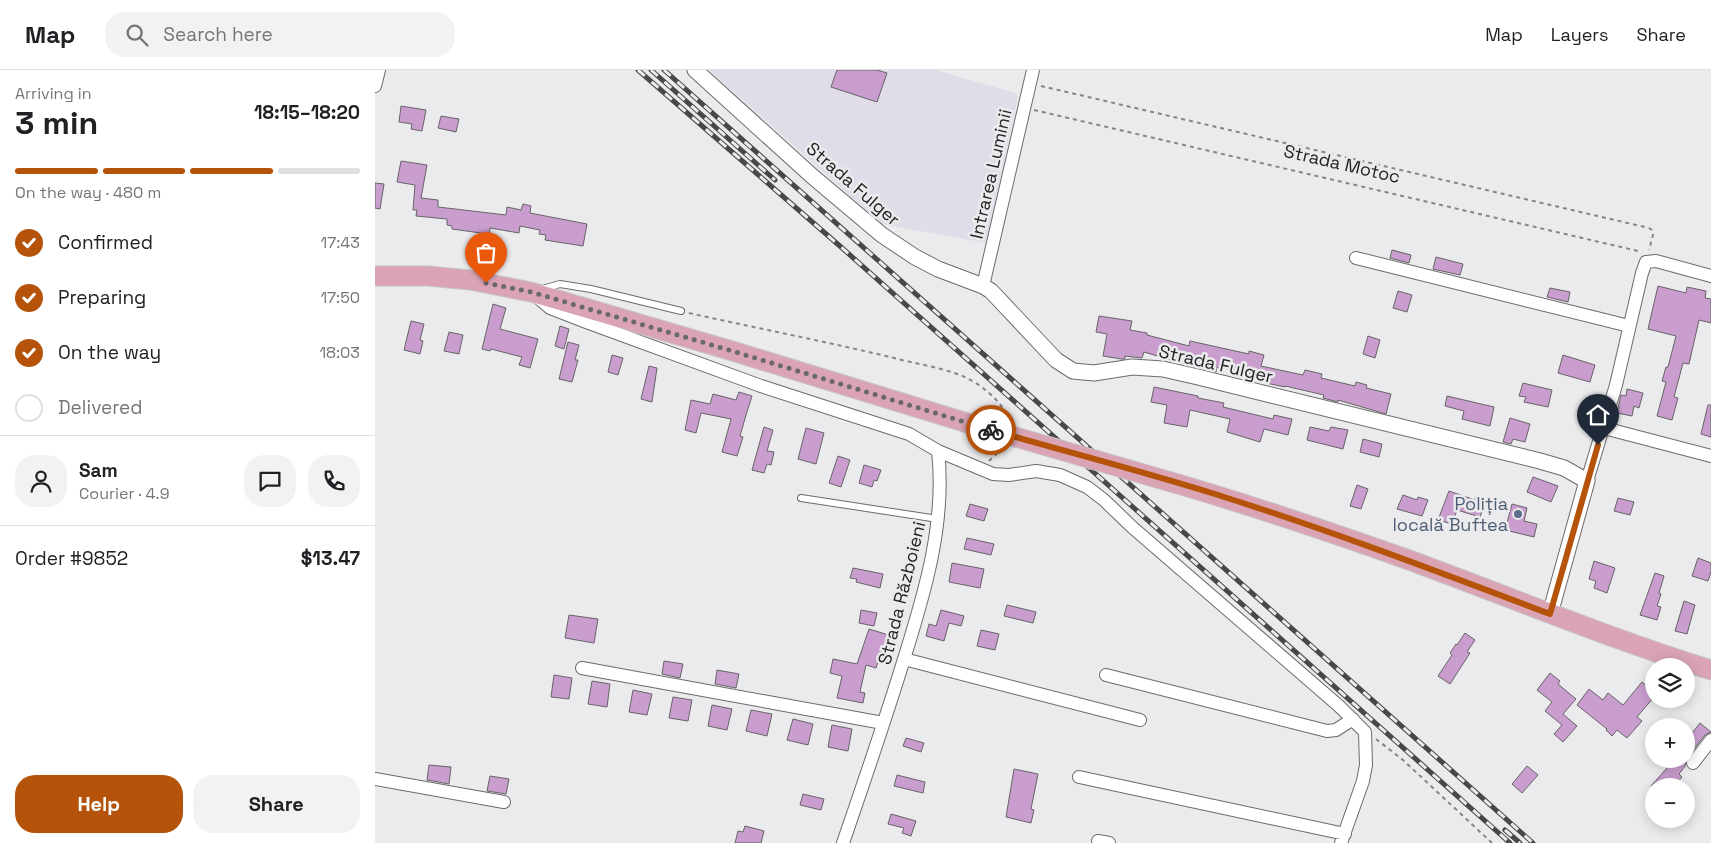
<!DOCTYPE html>
<meta charset="utf-8">
<style>
:root{--surface:#fff;--page:#f2f2f2;--text:#202124;--muted:#757577;--line:#e0e0e0;--accent:#b45309}
body{margin:0;font-family:"Space Grotesk",sans-serif;background:var(--page);color:var(--text);height:100vh;display:flex;flex-direction:column;font-size:19px;white-space:nowrap}
*{box-sizing:border-box;margin:0}
p{font-size:16px;color:var(--muted)}
.icon{flex:none;width:28px;height:28px;fill:none;stroke:currentColor;stroke-width:2;stroke-linecap:round;stroke-linejoin:round}
.map{position:relative;flex:1;overflow:hidden}
.panel{display:flex;flex-direction:column;background:var(--surface);width:375px}
.panel>*{flex:none}
.controls{position:absolute;left:1270px;top:588px;display:grid;gap:10px}
.controls a{display:grid;place-items:center;width:50px;height:50px;border-radius:50%;background:var(--surface);box-shadow:0 2px 12px #0003;font-size:25px}
.pin{position:absolute;display:grid;place-items:center;width:42px;height:42px;color:#fff;margin:-51px -21px;border-radius:50% 50% 50% 0;rotate:-45deg;box-shadow:0 0 5px #0007}
.pin .icon{rotate:45deg}
.courier{position:absolute;display:grid;place-items:center;width:50px;height:50px;margin:-25px;border:4px solid #b45309;border-radius:50%;background:#fff;color:#222;box-shadow:0 1px 6px #0007}
.overview em{font-style:normal;font-weight:700}
.overview div{display:flex;flex-direction:column-reverse}
.overview{display:flex;align-items:center;justify-content:space-between;height:85px;padding:0 15px}
h1{font-size:32px;font-weight:700;line-height:38px}
.bar{display:grid;grid-template-columns:repeat(4,1fr);gap:8px 5px;align-content:center;height:60px;padding:0 15px}
.bar i{height:6px;border-radius:4px;background:var(--line)}
.bar .active{background:var(--accent)}
.bar p{grid-column:span 4}
.line{display:flex;align-items:center;gap:12px;padding:0 15px;border-top:1px solid var(--line)}
.line div{flex:1}
.round{display:grid;place-items:center;flex:none;width:52px;height:52px;border-radius:20px;background:var(--page)}
ol{padding:0 15px;list-style:none}
li{display:flex;align-items:center;gap:15px;height:55px}
li p{margin-inline-start:auto}
li .icon{padding:5px;border-radius:50%;background:var(--accent);color:#fff;stroke-width:4}
li:last-child{color:var(--muted)}
li i{width:28px;height:28px;border:2px solid var(--line);border-radius:50%}
.cta{display:flex;gap:10px;margin-top:auto;padding:10px 15px}
.cta a{flex:1;height:58px;border-radius:20px;background:var(--accent);color:#fff;font-size:20px;font-weight:700;line-height:58px;text-align:center}
.cta a+a{background:var(--page);color:var(--text)}
header{display:flex;align-items:center;gap:30px;box-sizing:border-box;height:70px;padding:0 25px;background:var(--surface);border-bottom:1px solid var(--line)}
header strong{font-size:24px}
nav{display:flex;gap:28px;margin-inline-start:auto;font-size:18px}
.search{width:350px;height:45px;background:var(--page);display:flex;align-items:center;gap:12px;box-sizing:border-box;padding:0 18px;border-radius:20px;color:var(--muted);font-size:19px}
main{display:flex;flex:1;min-height:0}
.map>svg:first-child{display:block}
</style>
<header>
<strong>Map</strong>
<div class="search"><svg class="icon" aria-label="search" viewBox="0 0 24 24"><circle cx="10" cy="10" r="6"/><path d="M15 15l6 6"/></svg>Search here</div>
<nav><a>Map</a><a>Layers</a><a>Share</a></nav>
</header>
<main>
<section class="panel">
<div class="overview"><div><h1>3 min</h1><p>Arriving in</p></div><em>18:15–18:20</em></div>
<div class="bar"><i class="active"></i><i class="active"></i><i class="active"></i><i></i><p>On the way · 480 m</p></div>
<ol>
<li><svg class="icon" aria-label="check" viewBox="0 0 24 24"><path d="M5 12l5 5 9-10"/></svg>Confirmed<p>17:43</p></li>
<li><svg class="icon" aria-label="check" viewBox="0 0 24 24"><path d="M5 12l5 5 9-10"/></svg>Preparing<p>17:50</p></li>
<li><svg class="icon" aria-label="check" viewBox="0 0 24 24"><path d="M5 12l5 5 9-10"/></svg>On the way<p>18:03</p></li>
<li><i></i>Delivered</li>
</ol>
<div class="line" style="height:90px"><a class="round"><svg class="icon" aria-label="person" viewBox="0 0 24 24"><circle cx="12" cy="8" r="4"/><path d="M4 21q1-7 8-7t8 7"/></svg></a><div><b>Sam</b><p>Courier · 4.9</p></div><a class="round"><svg class="icon" aria-label="chat" viewBox="0 0 24 24"><path d="M4 5h16v11H9l-5 4z"/></svg></a><a class="round"><svg class="icon" aria-label="phone" viewBox="0 0 24 24"><path d="M5 4h4l2 5-3 2q2 4 5 5l2-3 5 2v4C11 20 4 13 5 4z"/></svg></a></div>
<div class="line" style="height:65px"><div>Order #9852</div><b>$13.47</b></div>
<div class="cta"><a>Help</a><a>Share</a></div>
</section>
<div class="map">
<svg width="1336" height="773" viewBox="0 0 1336 773">
<rect width="100%" height="100%" fill="#ebeaed"/>
<path fill="#e0dde8" d="M334,0H560L640,23L643,26L611,173L507,154Z"/>
<path fill="#c99ece" stroke="#666466" d="M462,0H502L512,3L502,32L456,17Z
M26,36L51,40L47,61L36,59L37,54L24,52Z
M66,46L84,49L81,62L63,58Z
M26,91L52,95L46,128L63,130V137L131,145L132,137L146,140L148,134L156,136L155,143L212,154L208,176L170,170L171,165L164,164L165,160L145,156L144,163L115,158L114,167L106,166V163L77,159V156L72,155V149L41,146L42,140H38L40,115L22,112Z
M0,113L9,114L5,139L0,138Z
M1017,180L1036,185L1034,193L1015,188Z
M1061,187L1088,194L1085,205L1058,199Z
M1283,216L1311,223L1312,217L1331,221L1330,228L1336,229V253L1324,250L1314,294L1308,293L1299,327L1303,328L1297,350L1282,346L1291,312L1287,311L1291,297H1293L1301,266L1273,259Z
M1175,218L1195,222L1193,232L1172,227Z
M1023,221L1037,225L1032,242L1018,238Z
M118,234L131,238L125,259L163,269L155,298L144,295L147,287L116,279L115,281L107,279Z
M724,246L757,251L755,260L772,263V265L814,276L815,271L874,284V281L889,285L886,296L928,305L930,300L947,304L946,308L980,316L981,312L992,315L991,318L1016,324L1011,344L963,330V332L948,328L949,325L910,316V317L891,313L892,307L858,300L842,297L841,302L831,299L832,296L797,288L796,290L769,282L767,288L750,286V289H746L728,286L732,264L721,262Z
M36,251L49,254L45,270L48,271L45,284L29,280Z
M185,256L194,259L189,279L180,276Z
M74,262L88,265L84,284L69,281Z
M993,266L1005,270L1000,288L988,284Z
M193,272L204,275L200,290H203L197,312L184,309Z
M237,285L248,288L243,305L233,302Z
M1188,285L1220,295L1215,312L1183,303Z
M274,296L282,298L277,332L266,329Z
M1148,313L1177,320L1173,337L1149,332L1151,327L1144,326Z
M779,317L823,326V328L849,333L848,337L898,349L899,345L917,349L913,365L889,359L885,372L852,362L855,349L815,340L812,357L789,353L792,335L776,332Z
M1252,319L1268,323L1264,338L1259,336L1257,346L1242,343L1246,325L1251,326Z
M364,322L377,326L371,345L365,366L368,367L362,386L347,382L356,349L326,343L321,363L310,360L316,330L335,334L338,324L361,330Z
M1072,326L1119,337L1115,356L1087,349L1089,341L1070,336Z
M1333,335H1336V367L1326,364Z
M1135,348L1155,354L1150,372L1138,369L1136,374L1128,372Z
M389,357L398,360L392,381L399,382L396,395L392,394L389,403L377,400Z
M935,357L954,361L956,357L973,360L968,379L932,370Z
M431,358L449,363L441,394L423,389Z
M988,369L1007,374L1004,387L985,382Z
M463,386L475,390L466,417L454,413Z
M489,395L506,400L502,411L499,410L497,417L484,413Z
M1158,407L1183,416L1176,432L1152,422Z
M982,415L993,419L986,439L975,436Z
M1074,421L1100,430L1101,426L1111,429L1105,447L1082,440L1077,454L1063,450Z
M1028,425L1042,430L1043,427L1053,430L1047,446L1022,439Z
M1243,428L1259,432L1255,445L1239,441Z
M595,434L613,439L609,451L591,446Z
M1137,434L1152,438L1149,451L1162,454L1159,467L1130,460Z
M592,468L619,474L616,485L589,479Z
M1323,488L1336,493V502L1333,511L1317,506Z
M1219,491L1240,498L1232,523L1219,518L1221,511L1214,509Z
M577,493L609,499L605,518L574,512Z
M478,498L508,504L505,518L481,512L482,509L475,508Z
M1280,503L1289,506L1284,523L1286,524L1282,536L1286,537L1282,550L1265,545Z
M1309,531L1320,535L1312,564L1300,561Z
M632,535L661,542L658,553L629,546Z
M486,540L502,543L499,556L484,553Z
M566,540L589,546L586,556L574,553L569,571L551,566L554,554L561,556Z
M194,545L223,549L219,573L190,568Z
M494,559L520,567L515,579L508,577L501,598L491,595L485,622L490,623L488,633L462,628L467,606L455,603L458,589L482,594Z
M606,560L624,564L620,580L602,576Z
M1090,563L1100,570L1092,582L1095,583L1075,614L1063,606L1077,585L1075,583L1081,574L1082,575Z
M289,591L308,594L305,608L287,604Z
M342,600L364,604L361,618L340,614Z
M1175,603L1185,611L1183,614L1201,629L1188,644L1202,656L1188,672L1179,664L1187,655L1170,641L1177,632L1162,620Z
M179,605L197,608L194,629L176,627Z
M217,611L235,614L232,637L213,634Z
M1267,612L1279,622V627L1262,647L1267,651L1252,668L1242,660L1237,666L1231,660L1232,659L1202,635L1214,619L1228,630L1233,623L1248,635Z
M258,620L277,624L272,645L254,642Z
M298,627L317,630L313,651L294,648Z
M337,635L357,639L352,660L333,656Z
M376,640L397,644L392,666L371,661Z
M418,649L438,654L433,675L412,670Z
M1325,653L1336,662L1330,665L1311,689V671Z
M457,655L477,659L473,681L453,677Z
M531,668L549,673L546,682L528,676Z
M1300,689H1311L1310,696L1304,704L1307,707L1299,716H1276Z
M54,695L76,697L74,714L52,710Z
M1152,696L1163,705L1147,723L1137,714Z
M639,699L663,704L656,739L659,740L656,753L631,747Z
M522,705L550,712L548,723L519,716Z
M115,706L134,709L131,724L112,721Z
M428,724L449,729L446,740L425,735Z
M516,744L541,751L536,766L527,763L529,758L513,754Z
M370,756L389,761L386,773H360L363,761L368,762Z"/>
<g fill="none" stroke-linecap="round" stroke-linejoin="round">
<g stroke="#6b6a6d" stroke-width="8">
<path id="service" d="M167,219L185,214L216,219L306,241
M426,428L563,449"/>
</g>
<g stroke="#6b6a6d" stroke-width="14">
<path id="minor" d="M0,16L4,0
M981,188L1254,256
M608,216L658,0
M161,226L175,238L211,252L386,316L534,364L563,381L618,404L634,405L661,401L685,405L712,417L729,430L757,457L964,636L990,662L991,695L988,711L966,773
M1229,358L1336,386
M1212,411L1241,315L1267,203L1271,192L1281,191L1336,206
M529,589L765,650
M207,598L508,653
M731,605L952,661L961,660L978,649
M1318,693L1336,670
M704,707L970,764
M0,709L129,732
M723,771L734,773
M468,773C489,712 510,651 529,589C550,522 571,452 563,381"/>
</g>
<g stroke="#6b6a6d" stroke-width="17">
<path id="tertiary" d="M320,0L437,106L507,165L540,187L563,199L608,216L616,221L681,290L698,301L719,303L757,297L788,299L823,307L1165,391L1189,398L1212,411L1175,544"/>
</g>
<g stroke="#c6c6c6" stroke-width="21">
<path id="primary" d="M0,206H53L95,210L156,222L354,280L599,355
M796,412C876,435 955,462 1034,490C1135,527 1233,568 1336,600"/>
</g>
<path stroke="#858486" stroke-width="2" stroke-dasharray="4 4" stroke-linecap="butt" d="M666,16L1274,158L1277,160L1278,165L1274,180
M659,40L1263,181L1265,184
M314,243C381,258 448,271 515,287C537,293 564,297 585,305C602,311 631,333 633,351
M614,391L627,379
M1001,669L1028,690L1117,773"/>
<use href="#service" stroke="#fff" stroke-width="6"/>
<use href="#minor" stroke="#fff" stroke-width="12"/>
<use href="#tertiary" stroke="#fff" stroke-width="15"/>
<use href="#primary" stroke="#daa4b5" stroke-width="19"/>
<g stroke="#494849" stroke-width="5">
<path id="rail" d="M263,0L466,177L1135,773
M276,0L400,110
M289,0L1158,773
M1130,760L1145,773"/>
</g>
<use href="#rail" stroke="#ebeaed" stroke-width="3" stroke-dasharray="9" stroke-linecap="butt"/>
<g stroke="#c6c6c6" stroke-width="21" stroke-linecap="butt">
<path id="primary-bridge" d="M599,355L796,412"/>
</g>
<use href="#primary-bridge" stroke="#daa4b5" stroke-width="19"/>
</g>
<g fill="none" stroke-linecap="round" stroke-linejoin="round">
<path stroke="#6a696a" stroke-width="5" stroke-dasharray="0 9" d="M111,213L156,222L354,280L616,360"/>
<path stroke="#b45309" stroke-width="6" d="M616,360C692,382 770,402 846,426C957,461 1066,503 1175,544L1223,375"/>
</g>
<circle fill="#5c6f8a" stroke="#ebeaed" stroke-width="2" cx="1143" cy="444" r="5"/>
<g text-anchor="middle" stroke-width="5" stroke-linejoin="round" paint-order="stroke">
<g font-size="18" fill="#242324" stroke="#ebeaed">
<text transform="translate(967 94) rotate(13)" y="6">Strada Motoc</text>
<text transform="translate(616 104) rotate(-77)" y="6">Intrarea Luminii</text>
<text transform="translate(478 114) rotate(41)" y="6">Strada Fulger</text>
<text transform="translate(841 294) rotate(13)" y="6">Strada Fulger</text>
<text transform="translate(527 523) rotate(-76)" y="6">Strada Războieni</text>
</g>
<g font-size="18" fill="#4e5e75" stroke="#ebeaed" text-anchor="end">
<text x="1133" y="440">Poliția<tspan x="1133" dy="21">locală Buftea</tspan></text>
</g>
</g>
</svg>
<div class="controls">
<a><svg class="icon" aria-label="layers" viewBox="0 0 24 24"><path d="M12 4l9 5-9 5-9-5zM3 14l9 5 9-5"/></svg></a>
<a>+</a>
<a>−</a>
</div>
<div class="pin" style="left:111px;top:213px;background:#ea580c"><svg class="icon" aria-label="bag" viewBox="0 0 24 24"><path d="M5 8h14l-1 12H6zM9 8a3 3 0 0 1 6 0"/></svg></div>
<div class="pin" style="left:1223px;top:375px;background:#1f2937"><svg class="icon" aria-label="home" viewBox="0 0 24 24"><path d="M3 11l9-7 9 7M6 9v11h12V9"/></svg></div>
<div class="courier" style="left:616px;top:360px"><svg class="icon" aria-label="bike" viewBox="0 0 24 24"><circle cx="6" cy="16" r="4"/><circle cx="18" cy="16" r="4"/><path d="M6 16l4-8h5l3 8M10 8l3 8H6M13 5h3"/></svg></div>
</div>
</main>
